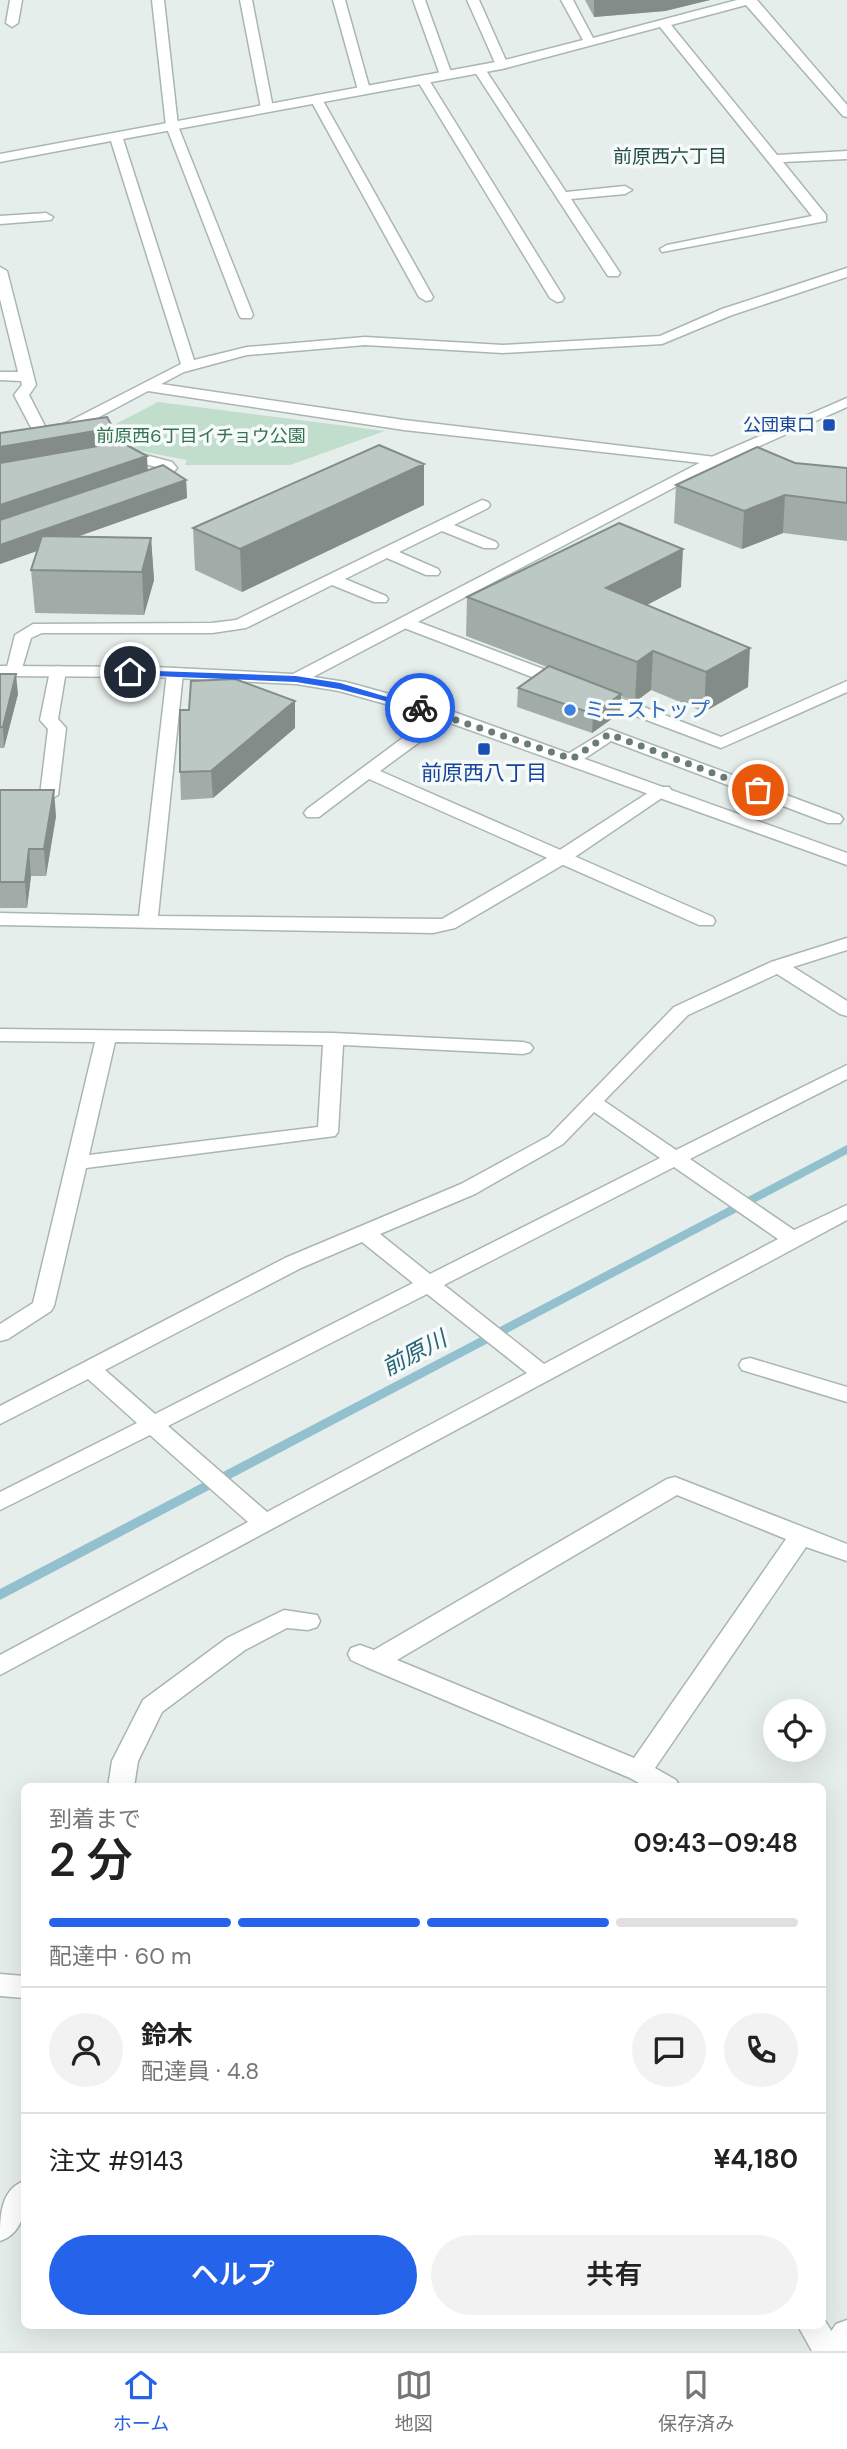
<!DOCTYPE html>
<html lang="ja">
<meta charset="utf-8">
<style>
:root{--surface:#fff;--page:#f2f2f2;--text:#222;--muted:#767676;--line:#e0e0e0;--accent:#2563eb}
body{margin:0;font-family:"DM Sans","Noto Sans JP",sans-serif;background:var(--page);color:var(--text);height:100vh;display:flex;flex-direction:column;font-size:26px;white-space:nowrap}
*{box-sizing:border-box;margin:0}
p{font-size:23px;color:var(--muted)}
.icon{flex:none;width:38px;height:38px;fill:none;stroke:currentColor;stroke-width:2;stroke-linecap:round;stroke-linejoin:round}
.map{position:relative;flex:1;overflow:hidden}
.details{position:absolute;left:21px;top:1783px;width:805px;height:546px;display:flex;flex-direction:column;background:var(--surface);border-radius:10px;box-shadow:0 7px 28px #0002}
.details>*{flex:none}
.buttons{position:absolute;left:763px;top:1699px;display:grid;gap:14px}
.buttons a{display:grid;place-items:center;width:63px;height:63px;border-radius:50%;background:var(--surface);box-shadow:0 7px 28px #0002;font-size:35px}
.pin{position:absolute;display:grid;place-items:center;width:60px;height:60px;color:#fff;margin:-30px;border:4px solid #fff;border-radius:50%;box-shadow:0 2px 7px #0007}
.courier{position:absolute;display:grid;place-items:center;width:70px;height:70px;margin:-35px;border:5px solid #2563eb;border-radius:50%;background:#fff;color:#222;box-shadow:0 2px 9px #0007}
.headline em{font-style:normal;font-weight:600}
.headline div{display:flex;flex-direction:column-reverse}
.headline{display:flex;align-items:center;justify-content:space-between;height:119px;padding:0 28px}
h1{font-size:46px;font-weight:600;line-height:52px}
.bar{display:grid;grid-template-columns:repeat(4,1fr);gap:10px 7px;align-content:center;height:84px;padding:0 28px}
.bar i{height:9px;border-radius:5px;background:var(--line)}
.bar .current{background:var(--accent)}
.bar p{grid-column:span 4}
.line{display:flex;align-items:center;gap:18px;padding:0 28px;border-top:2px solid var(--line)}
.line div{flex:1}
.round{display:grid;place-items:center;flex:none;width:74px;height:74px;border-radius:37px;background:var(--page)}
.action{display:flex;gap:14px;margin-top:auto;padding:14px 28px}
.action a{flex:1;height:80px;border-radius:42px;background:var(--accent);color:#fff;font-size:28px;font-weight:600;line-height:80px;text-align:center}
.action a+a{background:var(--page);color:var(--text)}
.tabs{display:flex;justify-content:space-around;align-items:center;height:98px;border-top:2px solid var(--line);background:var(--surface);font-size:19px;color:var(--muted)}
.tabs a{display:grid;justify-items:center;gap:4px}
.tabs .current{color:var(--accent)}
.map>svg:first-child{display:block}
</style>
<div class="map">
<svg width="847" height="2351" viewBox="0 0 847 2351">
<rect width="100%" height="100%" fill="#e6eeeb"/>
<path fill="#c1ddcb" d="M158,402L385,431L290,465H185L187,460L119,447L108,428Z"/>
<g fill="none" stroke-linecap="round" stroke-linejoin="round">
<path fill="#93c0ce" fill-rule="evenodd" d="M847,1145V1154L0,1600V1589Z"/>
<g stroke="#a9b6b2" stroke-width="3">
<path id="service" d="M10,0H22L18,23L12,27L6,23Z
M152,0H164L178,126L253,315L251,318H241L239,315L166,126Z
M240,0H252L273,108L271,111H263L261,108Z
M333,0H345L370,90L368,93L364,94L358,90Z
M413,0H425L452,75L450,78L440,75Z
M467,0H479L508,65L506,68L496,65Z
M479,65L485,69L566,192L625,186L632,190L625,194L571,199L620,273L618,276H608L606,273L473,69Z
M423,76L429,80L564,298L562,301L557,302L550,298L417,80Z
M316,95L322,99L433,297L431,300L426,301L419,297L310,99Z
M46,213L53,217L51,220L0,224V216Z
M0,267L7,271L36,385L29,395L48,432L45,435H35L14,395L22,385L21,381L0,380V372H18L0,299Z
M482,500L488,502L490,505L488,508L454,525L496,542L498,545L496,548H484L442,531L399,552L438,569L440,572L438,575H426L387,558L345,579L386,596L388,599L386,602H374L332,585L246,628L212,633H42L31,638L20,675L14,676L6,671L15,635L33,624L212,623L236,620Z
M58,666L66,671L58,719L66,728L58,795L49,800L40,795L48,729L40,720L50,671Z
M445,710L454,715L451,719L380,771L713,917L715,921L713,925H699L369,779L319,817H307L304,813L307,809L439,711Z
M609,729L840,815L843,819L840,823H828L611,741L578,763H566L563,759L566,755Z
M750,1358L847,1387V1402L742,1370L739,1365L742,1360Z
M24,2181C26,2204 26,2232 0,2241C0,2217 0,2190 24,2181Z
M847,2320V2351H818L836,2324Z"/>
</g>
<g stroke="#a9b6b2" stroke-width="3">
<path id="minor" d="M561,0H573L593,38L737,0H757L847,105V117L843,116L746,5L671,25L777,155L847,151V159L783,162L826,215V221L662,252L660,249L667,245L812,216L660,27L502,69L123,139L194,360L247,347L365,337L503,345L660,336L722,309L847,268V277L732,315L662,344L503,353L365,345L247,355L184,372L161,384L404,420L732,459L737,461L740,464L737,467L404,430L148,391L73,431L0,444V434L64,424L181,364L111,141L0,162V154L501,61L583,40Z
M119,448L172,462L177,468C168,479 155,487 141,484L138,481C143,474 154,474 160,468L114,456L111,453Z
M405,617L570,679L573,683L564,688L558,687L399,626L397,622Z
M175,668L183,673L158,916L442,919L552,855L657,787H669L672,791L566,863L455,928L433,933L0,925V913L139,916L167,673Z
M847,681V692L721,748L588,698L585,694L588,690H600L721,737Z
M847,938V950L793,967L847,1001V1016L840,1014L777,974L688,1015L604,1101L676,1150L847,1065V1079L690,1159L794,1230L847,1205V1220L0,1675V1655L248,1522L150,1435L0,1510V1492L137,1423L88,1379L0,1424V1406L285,1258L461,1184L549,1136L674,1007L771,962ZM594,1112L660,1158L430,1274L380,1234L475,1194L563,1144ZM674,1167L778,1239L544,1364L444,1285ZM362,1242L413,1283L155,1414L105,1370L301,1268ZM427,1294L527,1373L267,1512L168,1426Z
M0,1029L333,1033L523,1042L530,1044L533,1048L530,1052L523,1054L343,1045L338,1132L335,1136L86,1168L54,1306L51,1311L8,1339L0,1341V1324L33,1303L95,1042L0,1041ZM115,1042L323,1045L318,1127L89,1155Z
M675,1477L847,1544V1561L806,1547L655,1768L676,1780L680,1787H646L630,1778L366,1667L351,1660L348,1654L351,1648L360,1645L374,1650L667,1479ZM677,1495L786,1539L634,1758L397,1660Z
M284,1610L317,1615L320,1621L317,1627L308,1630L287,1628L245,1650L162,1712L138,1761L134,1787H108L112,1761L143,1700L227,1638Z
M0,1974L24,1976V1998L0,1996Z
M822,2316L844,2351H812L798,2326H822Z"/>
</g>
<g stroke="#a9b6b2" stroke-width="3">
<path id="tertiary" d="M847,398V407L717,465L313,677L346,682L451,711L847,853V865L439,719L339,691L296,684L155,677L0,676V666L155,667L293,674L707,459Z"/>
</g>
<use href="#service" fill="#fff" fill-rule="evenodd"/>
<use href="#minor" fill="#fff" fill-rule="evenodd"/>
<use href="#tertiary" fill="#fff" fill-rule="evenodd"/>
</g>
<path fill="#a1aca9" d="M585,0H710L665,11L594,17Z
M113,428L114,443L148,470L186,480L187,498L79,536L151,538L154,580L144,615L35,613L31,570L37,551L0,564Z
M795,463L847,468V541L783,533L742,549L674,523L676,485Z
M424,505L242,592L195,570L193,528Z
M681,587L647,605L748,687L704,712L651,690L635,702L621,696L620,713L592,733L517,707L518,688L547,667L466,636L467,597Z
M0,674L18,694L4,748H0Z
M295,728L213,798L181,800L180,772Z
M0,790L56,816L46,876H31L27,908H0Z"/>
<path fill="#838c89" d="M594,0H710L665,11L594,17Z
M113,428L114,446L0,465V447Z
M147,456L148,474L0,523V505Z
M424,464V505L242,592L240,549Z
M186,480L187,498L0,564V545Z
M785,495L783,533L742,549L744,511Z
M151,538L154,580L144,615L142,572Z
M683,549L681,587L605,627L606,588Z
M750,648L748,687L704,712L706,672Z
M653,651L651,690L635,702L637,662Z
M16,674L18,694L4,748L3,727Z
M621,694L620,713L592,733L593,714Z
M295,701V728L213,798L211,771Z
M54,790L56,816L46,876L44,849Z
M29,849L31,876L27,908L25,882Z"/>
<path fill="#bbc8c4" stroke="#838c89" stroke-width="2" d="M107,417L113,428L0,447V433Z
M121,442L147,456L0,505V463Z
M379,445L424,464L240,549L193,528Z
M757,447L795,463L847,468V503L785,495L744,511L676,485Z
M163,465L186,480L0,545V520Z
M619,523L683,549L606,588L750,648L706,672L653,651L637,662L467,597Z
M42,536L151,538L142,572L31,570Z
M549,666L621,694L593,714L518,688Z
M0,674H16L3,727H0Z
M235,679L295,701L211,771L180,772V710H189L191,681Z
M0,790H54L44,849H29L25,882H0Z"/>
<path fill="#2563eb" d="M127,670L296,676L340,683L424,708L420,710L339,689L296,682L130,675L126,672Z"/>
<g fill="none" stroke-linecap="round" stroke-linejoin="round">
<path stroke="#697c78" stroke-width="7" stroke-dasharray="0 12.6" d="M420,708L572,759L609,734L758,790"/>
</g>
<g fill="#1a4fb4" stroke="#f6faf8" stroke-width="2.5">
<rect x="822" y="418" width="14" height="14" rx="3.5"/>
<rect x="477" y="742" width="14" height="14" rx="3.5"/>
</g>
<circle fill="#3f7fe0" stroke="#f6faf8" stroke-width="2.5" cx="570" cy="710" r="7"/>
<g text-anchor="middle" stroke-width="7" stroke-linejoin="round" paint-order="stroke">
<g font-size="18" fill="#164399" stroke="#f6faf8" text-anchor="end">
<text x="815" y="431">公団東口</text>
</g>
<g font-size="18" fill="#337351" stroke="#f6faf8">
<text x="201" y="442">前原西6丁目イチョウ公園</text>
</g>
<g font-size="19" fill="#234f48" stroke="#f6faf8">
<text x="670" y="163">前原西六丁目</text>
</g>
<g font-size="21" fill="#366cbe" stroke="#f6faf8" text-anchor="start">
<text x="584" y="717">ミニストップ</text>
</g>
<g font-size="21" fill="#164399" stroke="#f6faf8">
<text x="484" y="780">前原西八丁目</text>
</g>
<g font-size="23" font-style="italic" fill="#246277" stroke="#f6faf8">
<text transform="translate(414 1353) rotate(-28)" y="8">前原川</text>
</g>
</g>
</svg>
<div class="buttons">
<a><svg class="icon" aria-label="locate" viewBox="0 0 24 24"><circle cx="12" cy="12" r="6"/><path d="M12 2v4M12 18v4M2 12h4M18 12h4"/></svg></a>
</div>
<div class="pin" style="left:758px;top:790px;background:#ea580c"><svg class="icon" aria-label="bag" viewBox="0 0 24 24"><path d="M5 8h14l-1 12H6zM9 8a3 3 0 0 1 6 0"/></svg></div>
<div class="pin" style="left:130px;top:672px;background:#1f2937"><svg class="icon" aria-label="home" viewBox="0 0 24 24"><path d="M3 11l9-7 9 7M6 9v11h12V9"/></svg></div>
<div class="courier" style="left:420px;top:708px"><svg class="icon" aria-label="bike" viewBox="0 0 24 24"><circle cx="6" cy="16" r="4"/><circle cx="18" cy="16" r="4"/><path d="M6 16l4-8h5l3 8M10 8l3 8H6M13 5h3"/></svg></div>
<section class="details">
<div class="headline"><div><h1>2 分</h1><p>到着まで</p></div><em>09:43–09:48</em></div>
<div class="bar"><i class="current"></i><i class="current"></i><i class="current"></i><i></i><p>配達中 · 60 m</p></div>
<div class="line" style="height:126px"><a class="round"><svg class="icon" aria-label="person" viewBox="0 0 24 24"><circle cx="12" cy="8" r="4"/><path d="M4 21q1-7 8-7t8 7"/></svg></a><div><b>鈴木</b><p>配達員 · 4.8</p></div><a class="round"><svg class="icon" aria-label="chat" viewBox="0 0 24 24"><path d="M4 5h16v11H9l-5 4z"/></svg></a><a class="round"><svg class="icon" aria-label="phone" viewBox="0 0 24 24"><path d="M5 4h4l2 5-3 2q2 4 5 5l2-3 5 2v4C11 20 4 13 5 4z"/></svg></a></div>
<div class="line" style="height:91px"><div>注文 #9143</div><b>¥4,180</b></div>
<div class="action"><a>ヘルプ</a><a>共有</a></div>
</section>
</div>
<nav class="tabs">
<a class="current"><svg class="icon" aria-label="home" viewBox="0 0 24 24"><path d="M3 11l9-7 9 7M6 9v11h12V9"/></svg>ホーム</a>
<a><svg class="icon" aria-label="map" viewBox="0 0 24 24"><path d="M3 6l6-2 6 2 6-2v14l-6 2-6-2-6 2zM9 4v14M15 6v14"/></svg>地図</a>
<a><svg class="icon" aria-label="saved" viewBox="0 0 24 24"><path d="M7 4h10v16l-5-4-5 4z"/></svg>保存済み</a>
</nav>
